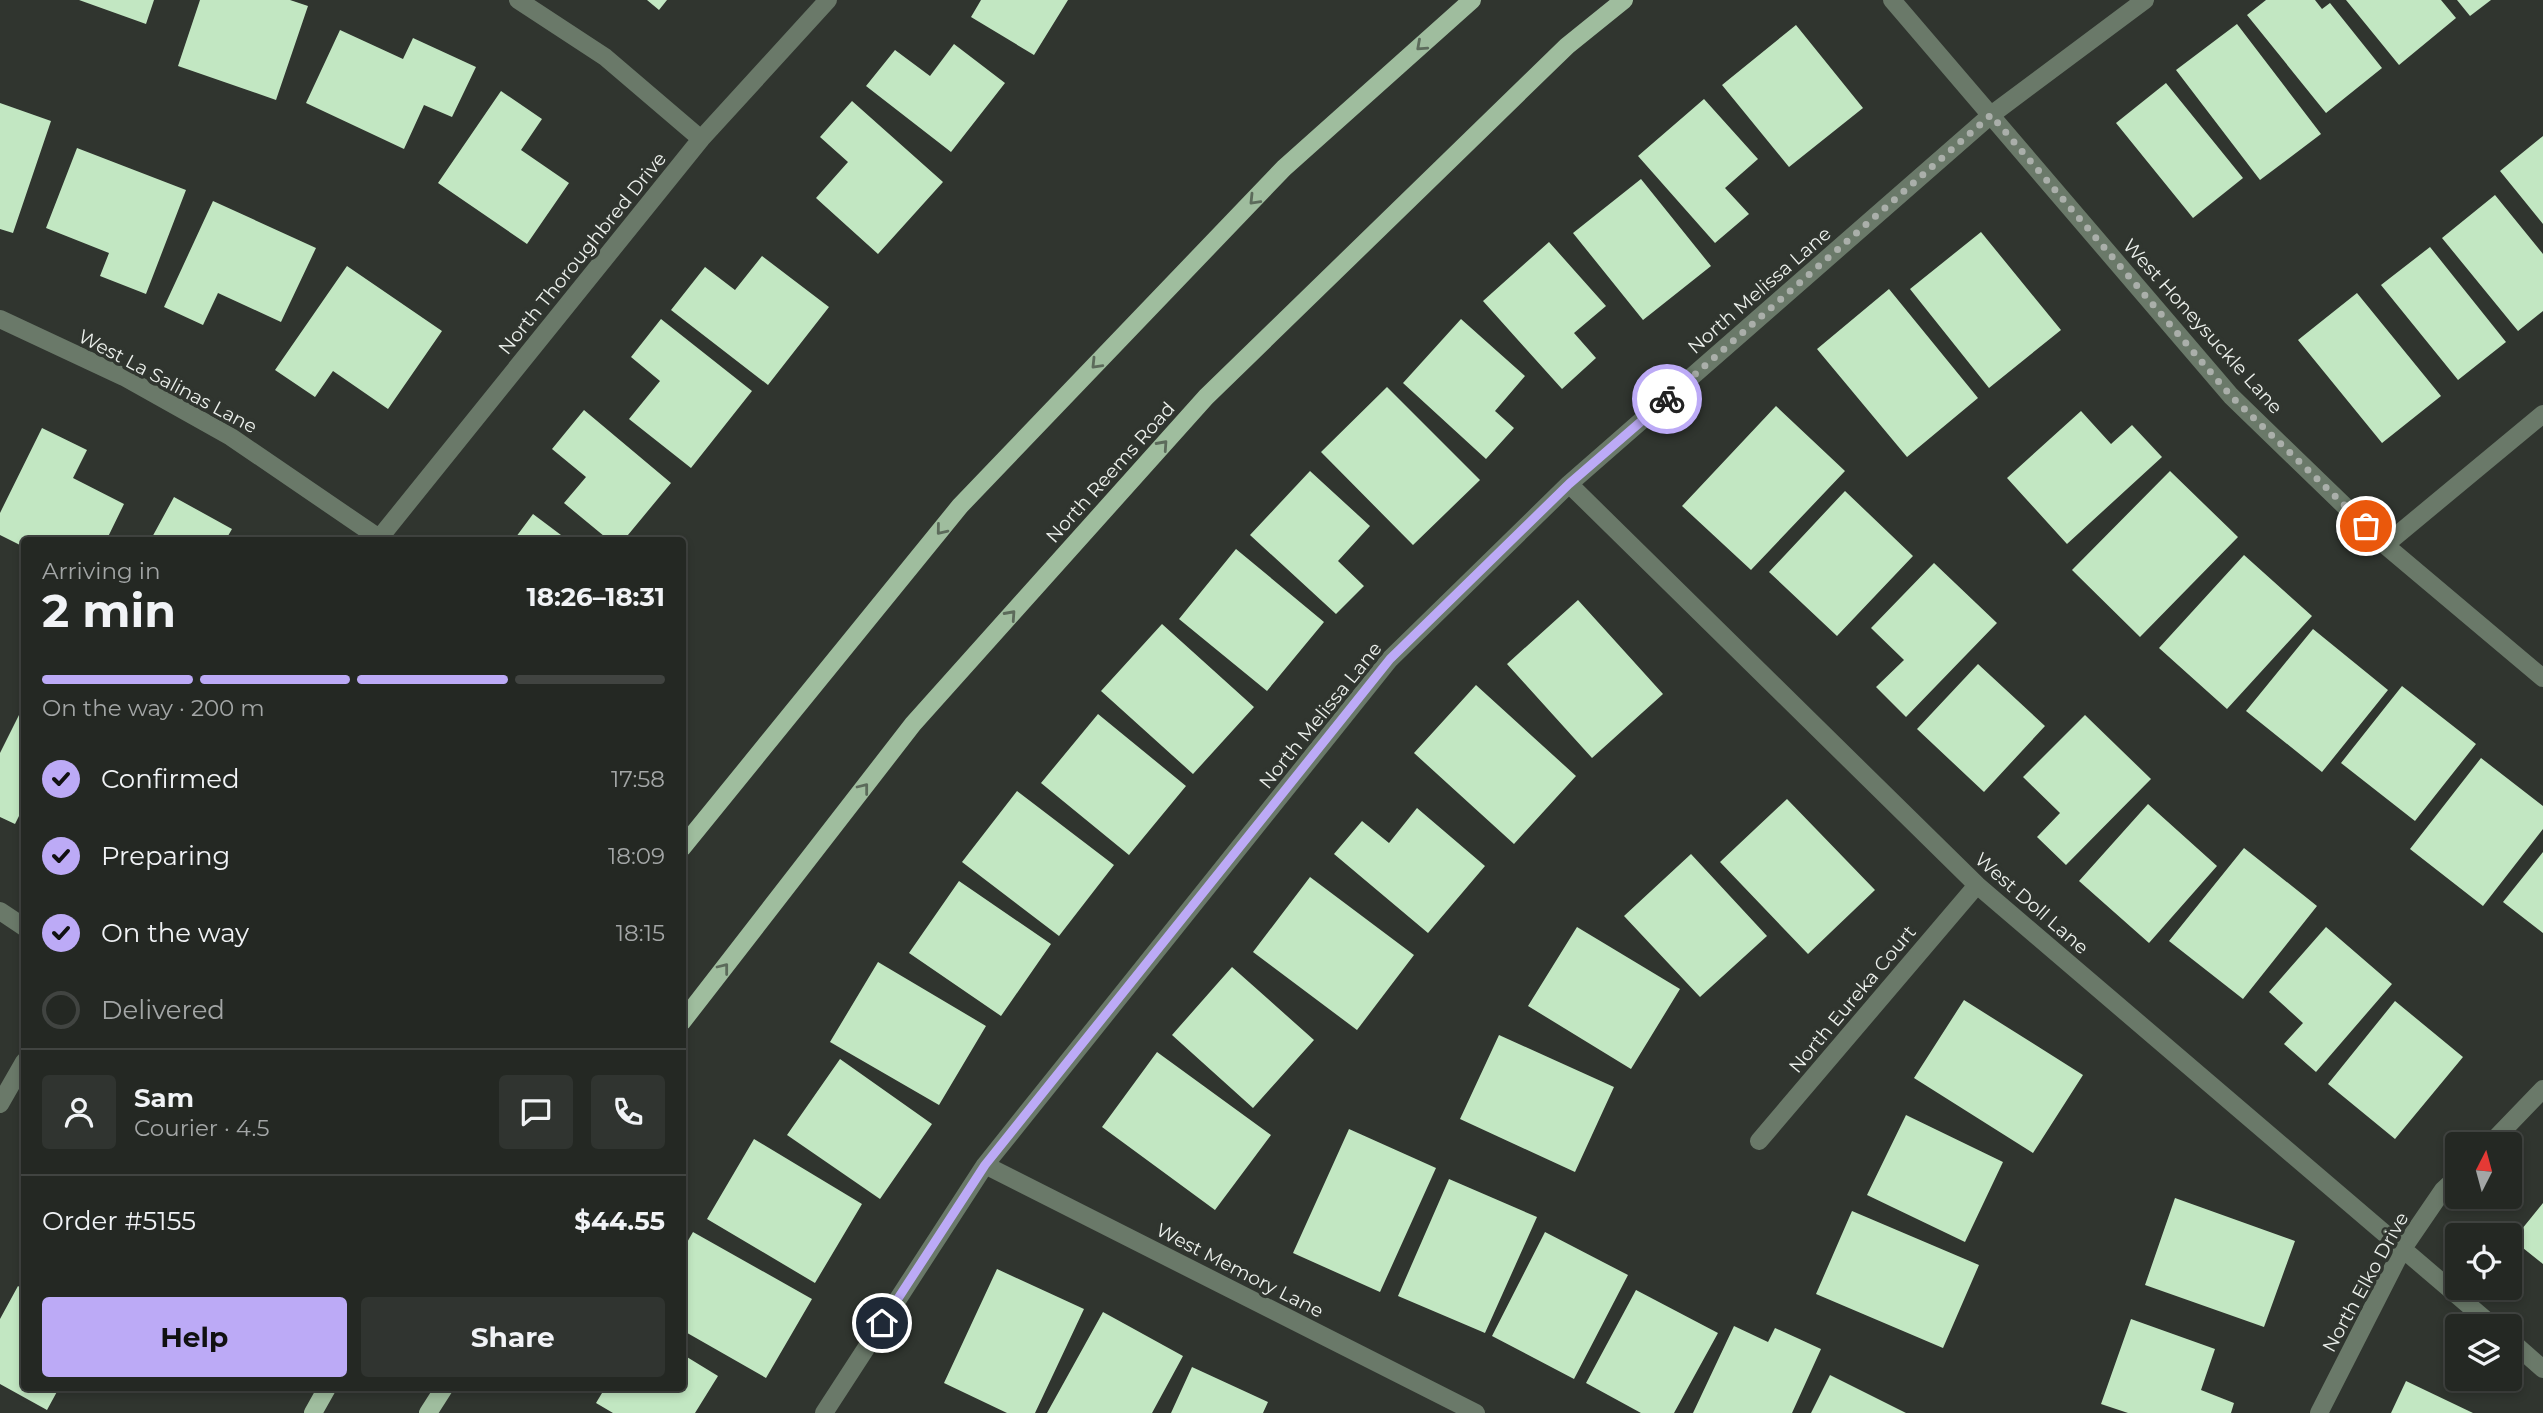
<!DOCTYPE html>
<meta charset="utf-8">
<style>
:root{--surface:#242823;--page:#303430;--text:#f1f3f6;--muted:#a3a6a6;--line:#414441;--accent:#bcaaf6}
body{margin:0;font-family:Montserrat,sans-serif;background:var(--page);color:var(--text);height:100vh;display:flex;flex-direction:column;font-size:26px;white-space:nowrap}
*{box-sizing:border-box;margin:0}
p{font-size:23px;color:var(--muted)}
.icon{flex:none;width:38px;height:38px;fill:none;stroke:currentColor;stroke-width:2;stroke-linecap:round;stroke-linejoin:round}
.map{position:relative;flex:1;overflow:hidden}
.side{position:absolute;left:21px;top:537px;width:665px;height:854px;display:flex;flex-direction:column;background:var(--surface);border-radius:7px;box-shadow:0 4px 10px #0003,0 0 0 2px var(--line)}
.side>*{flex:none}
.needle{width:46px;rotate:6deg}
.buttons{position:absolute;left:2445px;top:1132px;display:grid;gap:14px}
.buttons a{display:grid;place-items:center;width:77px;height:77px;border-radius:7px;background:var(--surface);box-shadow:0 4px 10px #0003,0 0 0 2px var(--line);font-size:35px}
.pin{position:absolute;display:grid;place-items:center;width:60px;height:60px;color:#fff;margin:-30px;border:4px solid #fff;border-radius:50%;box-shadow:0 2px 7px #0007}
.courier{position:absolute;display:grid;place-items:center;width:70px;height:70px;margin:-35px;border:5px solid #bcaaf6;border-radius:50%;background:#fff;color:#222;box-shadow:0 2px 9px #0007}
.head em{font-style:normal;font-weight:700}
.head div{display:flex;flex-direction:column-reverse}
.head{display:flex;align-items:center;justify-content:space-between;height:119px;padding:0 21px}
h1{font-size:46px;font-weight:700;line-height:52px}
.bar{display:grid;grid-template-columns:repeat(4,1fr);gap:10px 7px;align-content:center;height:84px;padding:0 21px}
.bar i{height:9px;border-radius:5px;background:var(--line)}
.bar .on{background:var(--accent)}
.bar p{grid-column:span 4}
.line{display:flex;align-items:center;gap:18px;padding:0 21px;border-top:2px solid var(--line)}
.line div{flex:1}
.round{display:grid;place-items:center;flex:none;width:74px;height:74px;border-radius:7px;background:var(--page)}
ol{padding:0 21px;list-style:none}
li{display:flex;align-items:center;gap:21px;height:77px}
li p{margin-inline-start:auto}
li .icon{padding:7px;border-radius:50%;background:var(--accent);color:#111;stroke-width:4}
li:last-child{color:var(--muted)}
li i{width:38px;height:38px;border:4px solid var(--line);border-radius:50%}
.button{display:flex;gap:14px;margin-top:auto;padding:14px 21px}
.button a{flex:1;height:80px;border-radius:7px;background:var(--accent);color:#111;font-size:28px;font-weight:700;line-height:80px;text-align:center}
.button a+a{background:var(--page);color:var(--text)}
.map>svg:first-child{display:block}
</style>
<div class="map">
<svg width="2543" height="1413" viewBox="0 0 2543 1413">
<rect width="100%" height="100%" fill="#30352f"/>
<path fill="#c2e7c2" d="M79,0H154L146,24Z
M200,0H290L308,6L276,100L178,66Z
M647,0H667L659,10Z
M981,0H1068L1034,55L971,17Z
M2266,0H2315L2322,9L2330,3L2382,68L2326,113L2247,15Z
M2346,0H2441L2456,18L2399,65Z
M2457,0H2491L2470,16Z
M2237,24L2321,134L2260,180L2176,70Z
M1796,25L1863,108L1789,167L1722,85Z
M340,30L403,59L413,38L476,67L452,117L424,105L404,149L306,103Z
M954,44L1005,83L951,152L866,86L895,50L930,76Z
M2166,83L2243,178L2193,218L2116,123Z
M501,91L542,119L521,150L569,183L527,244L438,183Z
M1704,99L1758,159L1725,188L1749,214L1715,243L1638,156Z
M852,101L943,182L878,254L816,198L848,162L820,137Z
M0,103L51,121L13,233L0,229Z
M2543,136V224L2500,171Z
M77,148L186,190L146,294L100,276L109,253L46,228Z
M1641,179L1711,266L1643,320L1573,233Z
M2495,195L2543,254V311L2518,331L2442,238Z
M213,201L316,248L281,322L218,293L203,325L164,307Z
M1981,232L2061,330L1989,388L1910,289Z
M1549,242L1606,306L1574,333L1596,358L1562,389L1483,301Z
M2430,247L2506,342L2458,380L2381,285Z
M762,256L829,307L768,385L671,310L705,267L735,290Z
M347,266L442,331L388,409L333,371L315,397L275,370Z
M1889,289L1978,398L1907,457L1817,349Z
M2357,293L2441,396L2382,443L2298,340Z
M661,319L752,391L691,468L629,419L660,381L631,357Z
M1461,319L1525,376L1495,411L1514,428L1486,459L1403,383Z
M1387,387L1480,480L1413,545L1321,452Z
M1776,406L1845,471L1751,570L1682,506Z
M584,410L671,483L623,541H610L564,503L586,477L552,449Z
M2081,411L2111,444L2132,425L2162,457L2067,544L2007,478Z
M42,428L87,450L73,478L124,504L106,541H24V547L0,535V513Z
M1310,471L1370,526L1338,561L1364,586L1336,614L1250,535Z
M2170,471L2238,537L2140,637L2072,570Z
M1845,491L1913,556L1837,636L1769,572Z
M174,497L232,529L225,541H150Z
M533,514L569,541H513Z
M1236,549L1324,622L1267,691L1179,619Z
M2244,555L2312,616L2227,709L2159,648Z
M1934,563L1997,623L1906,717L1876,687L1904,660L1871,628Z
M1578,600L1663,694L1592,758L1507,664Z
M1162,624L1254,707L1193,774L1101,691Z
M2313,629L2388,690L2322,772L2246,711Z
M1978,664L2045,726L1984,792L1917,729Z
M1476,685L1576,776L1514,844L1414,753Z
M2402,686L2476,744L2415,821L2341,763Z
M24,705V806L15,824L0,817V753Z
M1098,714L1186,786L1129,855L1041,783Z
M2085,715L2151,779L2066,865L2037,837L2060,813L2023,777Z
M2481,758L2543,806V829L2483,906L2410,849Z
M1017,791L1114,865L1059,936L962,862Z
M1787,799L1875,890L1808,954L1720,862Z
M2148,804L2217,866L2149,943L2079,881Z
M1417,808L1485,866L1428,933L1334,854L1362,821L1389,843Z
M2244,848L2317,906L2243,999L2169,941Z
M2543,852V933L2503,902Z
M1691,854L1767,936L1700,997L1624,916Z
M1310,877L1414,955L1357,1030L1253,952Z
M959,881L1051,944L1001,1016L909,953Z
M1577,927L1680,989L1631,1069L1528,1006Z
M2326,927L2392,984L2316,1072L2284,1044L2303,1023L2269,992Z
M878,962L986,1026L939,1105L830,1042Z
M1232,967L1314,1040L1253,1108L1172,1035Z
M1964,1000L2083,1075L2033,1153L1914,1078Z
M2395,1001L2463,1057L2395,1139L2328,1084Z
M1499,1035L1614,1087L1575,1172L1460,1119Z
M1157,1052L1271,1135L1215,1210L1102,1127Z
M840,1059L932,1124L880,1199L787,1135Z
M1906,1115L2003,1162L1965,1242L1867,1195Z
M1349,1129L1436,1168L1380,1292L1293,1253Z
M754,1139L862,1204L815,1283L707,1219Z
M1449,1179L1537,1217L1485,1333L1398,1296Z
M2175,1198L2295,1241L2264,1327L2145,1285Z
M2543,1203V1264L2513,1240Z
M1852,1211L1979,1265L1943,1348L1816,1294Z
M693,1232L812,1299L766,1378L682,1330V1251Z
M1545,1232L1628,1275L1574,1379L1492,1336Z
M997,1269L1084,1309L1035,1413H1007L944,1383Z
M18,1286L24,1290V1388H59L47,1410L0,1384V1319Z
M1636,1290L1718,1333L1674,1413H1641L1586,1383Z
M1103,1312L1183,1356L1152,1413H1047Z
M2131,1319L2215,1349L2201,1390L2234,1403L2231,1413H2128L2101,1404Z
M1734,1326L1768,1342L1775,1328L1821,1349L1792,1413H1693Z
M682,1354L718,1376L695,1413H613L596,1403L605,1388H682Z
M1192,1367L1268,1402L1263,1413H1171Z
M1830,1375L1906,1413H1811Z
M2406,1381L2473,1413H2391Z"/>
<g fill="none" stroke-linecap="round" stroke-linejoin="round">
<path stroke="#6a7969" stroke-width="18" d="M518,0L605,57L701,139
M1892,0L2231,396L2385,545L2543,678
M0,319L124,377L231,437L379,538
M1569,484L1977,885L2493,1326
M377,541L701,139L828,0
M2385,545L2543,414
M0,911L24,927
M0,1104L24,1062
M1759,1141L1977,885
M2490,1144L2543,1089
M985,1165L1476,1413
M2510,1340L2543,1369
M824,1413L985,1165L1390,659L1569,484L1991,115L2145,0
M2319,1413L2402,1250L2443,1190L2457,1177"/>
<path stroke="#9fbd9e" stroke-width="18" d="M682,848L960,506L1284,168L1472,0
M682,1022L913,724L1206,397L1567,46L1624,0
M313,1413L327,1388
M428,1413L444,1388"/>
</g>
<defs><path id="oneway-chevron" d="M-2-3.5L2.5 0L-2 3.5" fill="none" stroke-width="1.6" stroke-linecap="round" stroke-linejoin="round" transform="scale(1.75)"/></defs>
<g stroke="#5c6b5b">
<use href="#oneway-chevron" transform="translate(1421 46) rotate(138)"/>
<use href="#oneway-chevron" transform="translate(1254 200) rotate(134)"/>
<use href="#oneway-chevron" transform="translate(1096 364) rotate(134)"/>
<use href="#oneway-chevron" transform="translate(1163 445) rotate(-48)"/>
<use href="#oneway-chevron" transform="translate(941 530) rotate(129)"/>
<use href="#oneway-chevron" transform="translate(1011 615) rotate(-48)"/>
<use href="#oneway-chevron" transform="translate(864 788) rotate(-52)"/>
<use href="#oneway-chevron" transform="translate(724 968) rotate(-52)"/>
</g>
<g fill="none" stroke-linecap="round" stroke-linejoin="round">
<path stroke="#aaafaa" stroke-width="7" stroke-dasharray="0 12.6" d="M1667,399L1991,115L2231,396L2366,526"/>
<path stroke="#bcaaf6" stroke-width="9" d="M882,1323L985,1165L1390,659L1569,484L1667,399"/>
</g>
<g text-anchor="middle" stroke-width="7" stroke-linejoin="round" paint-order="stroke">
<g font-size="19" fill="#ecf0ec" stroke="#30352f">
<text transform="translate(582 253) rotate(-51)" y="7">North Thoroughbred Drive</text>
<text transform="translate(1759 290) rotate(-41)" y="7">North Melissa Lane</text>
<text transform="translate(2203 326) rotate(48)" y="7">West Honeysuckle Lane</text>
<text transform="translate(168 381) rotate(28)" y="7">West La Salinas Lane</text>
<text transform="translate(1110 472) rotate(-48)" y="7">North Reems Road</text>
<text transform="translate(1320 715) rotate(-51)" y="7">North Melissa Lane</text>
<text transform="translate(2032 903) rotate(41)" y="7">West Doll Lane</text>
<text transform="translate(1852 999) rotate(-50)" y="7">North Eureka Court</text>
<text transform="translate(1240 1270) rotate(27)" y="7">West Memory Lane</text>
<text transform="translate(2365 1282) rotate(-61)" y="7">North Elko Drive</text>
</g>
</g>
</svg>
<div class="buttons">
<a><svg class="needle" viewBox="-14 -14 28 28"><path d="M0-13l5 13h-10z" fill="#e53935"/><path d="M0 13l5-13h-10z" fill="#a3a6a6"/></svg></a>
<a><svg class="icon" aria-label="locate" viewBox="0 0 24 24"><circle cx="12" cy="12" r="6"/><path d="M12 2v4M12 18v4M2 12h4M18 12h4"/></svg></a>
<a><svg class="icon" aria-label="layers" viewBox="0 0 24 24"><path d="M12 4l9 5-9 5-9-5zM3 14l9 5 9-5"/></svg></a>
</div>
<div class="pin" style="left:2366px;top:526px;background:#ea580c"><svg class="icon" aria-label="bag" viewBox="0 0 24 24"><path d="M5 8h14l-1 12H6zM9 8a3 3 0 0 1 6 0"/></svg></div>
<div class="pin" style="left:882px;top:1323px;background:#1f2937"><svg class="icon" aria-label="home" viewBox="0 0 24 24"><path d="M3 11l9-7 9 7M6 9v11h12V9"/></svg></div>
<div class="courier" style="left:1667px;top:399px"><svg class="icon" aria-label="bike" viewBox="0 0 24 24"><circle cx="6" cy="16" r="4"/><circle cx="18" cy="16" r="4"/><path d="M6 16l4-8h5l3 8M10 8l3 8H6M13 5h3"/></svg></div>
<section class="side">
<div class="head"><div><h1>2 min</h1><p>Arriving in</p></div><em>18:26–18:31</em></div>
<div class="bar"><i class="on"></i><i class="on"></i><i class="on"></i><i></i><p>On the way · 200 m</p></div>
<ol>
<li><svg class="icon" aria-label="check" viewBox="0 0 24 24"><path d="M5 12l5 5 9-10"/></svg>Confirmed<p>17:58</p></li>
<li><svg class="icon" aria-label="check" viewBox="0 0 24 24"><path d="M5 12l5 5 9-10"/></svg>Preparing<p>18:09</p></li>
<li><svg class="icon" aria-label="check" viewBox="0 0 24 24"><path d="M5 12l5 5 9-10"/></svg>On the way<p>18:15</p></li>
<li><i></i>Delivered</li>
</ol>
<div class="line" style="height:126px"><a class="round"><svg class="icon" aria-label="person" viewBox="0 0 24 24"><circle cx="12" cy="8" r="4"/><path d="M4 21q1-7 8-7t8 7"/></svg></a><div><b>Sam</b><p>Courier · 4.5</p></div><a class="round"><svg class="icon" aria-label="chat" viewBox="0 0 24 24"><path d="M4 5h16v11H9l-5 4z"/></svg></a><a class="round"><svg class="icon" aria-label="phone" viewBox="0 0 24 24"><path d="M5 4h4l2 5-3 2q2 4 5 5l2-3 5 2v4C11 20 4 13 5 4z"/></svg></a></div>
<div class="line" style="height:91px"><div>Order #5155</div><b>$44.55</b></div>
<div class="button"><a>Help</a><a>Share</a></div>
</section>
</div>
